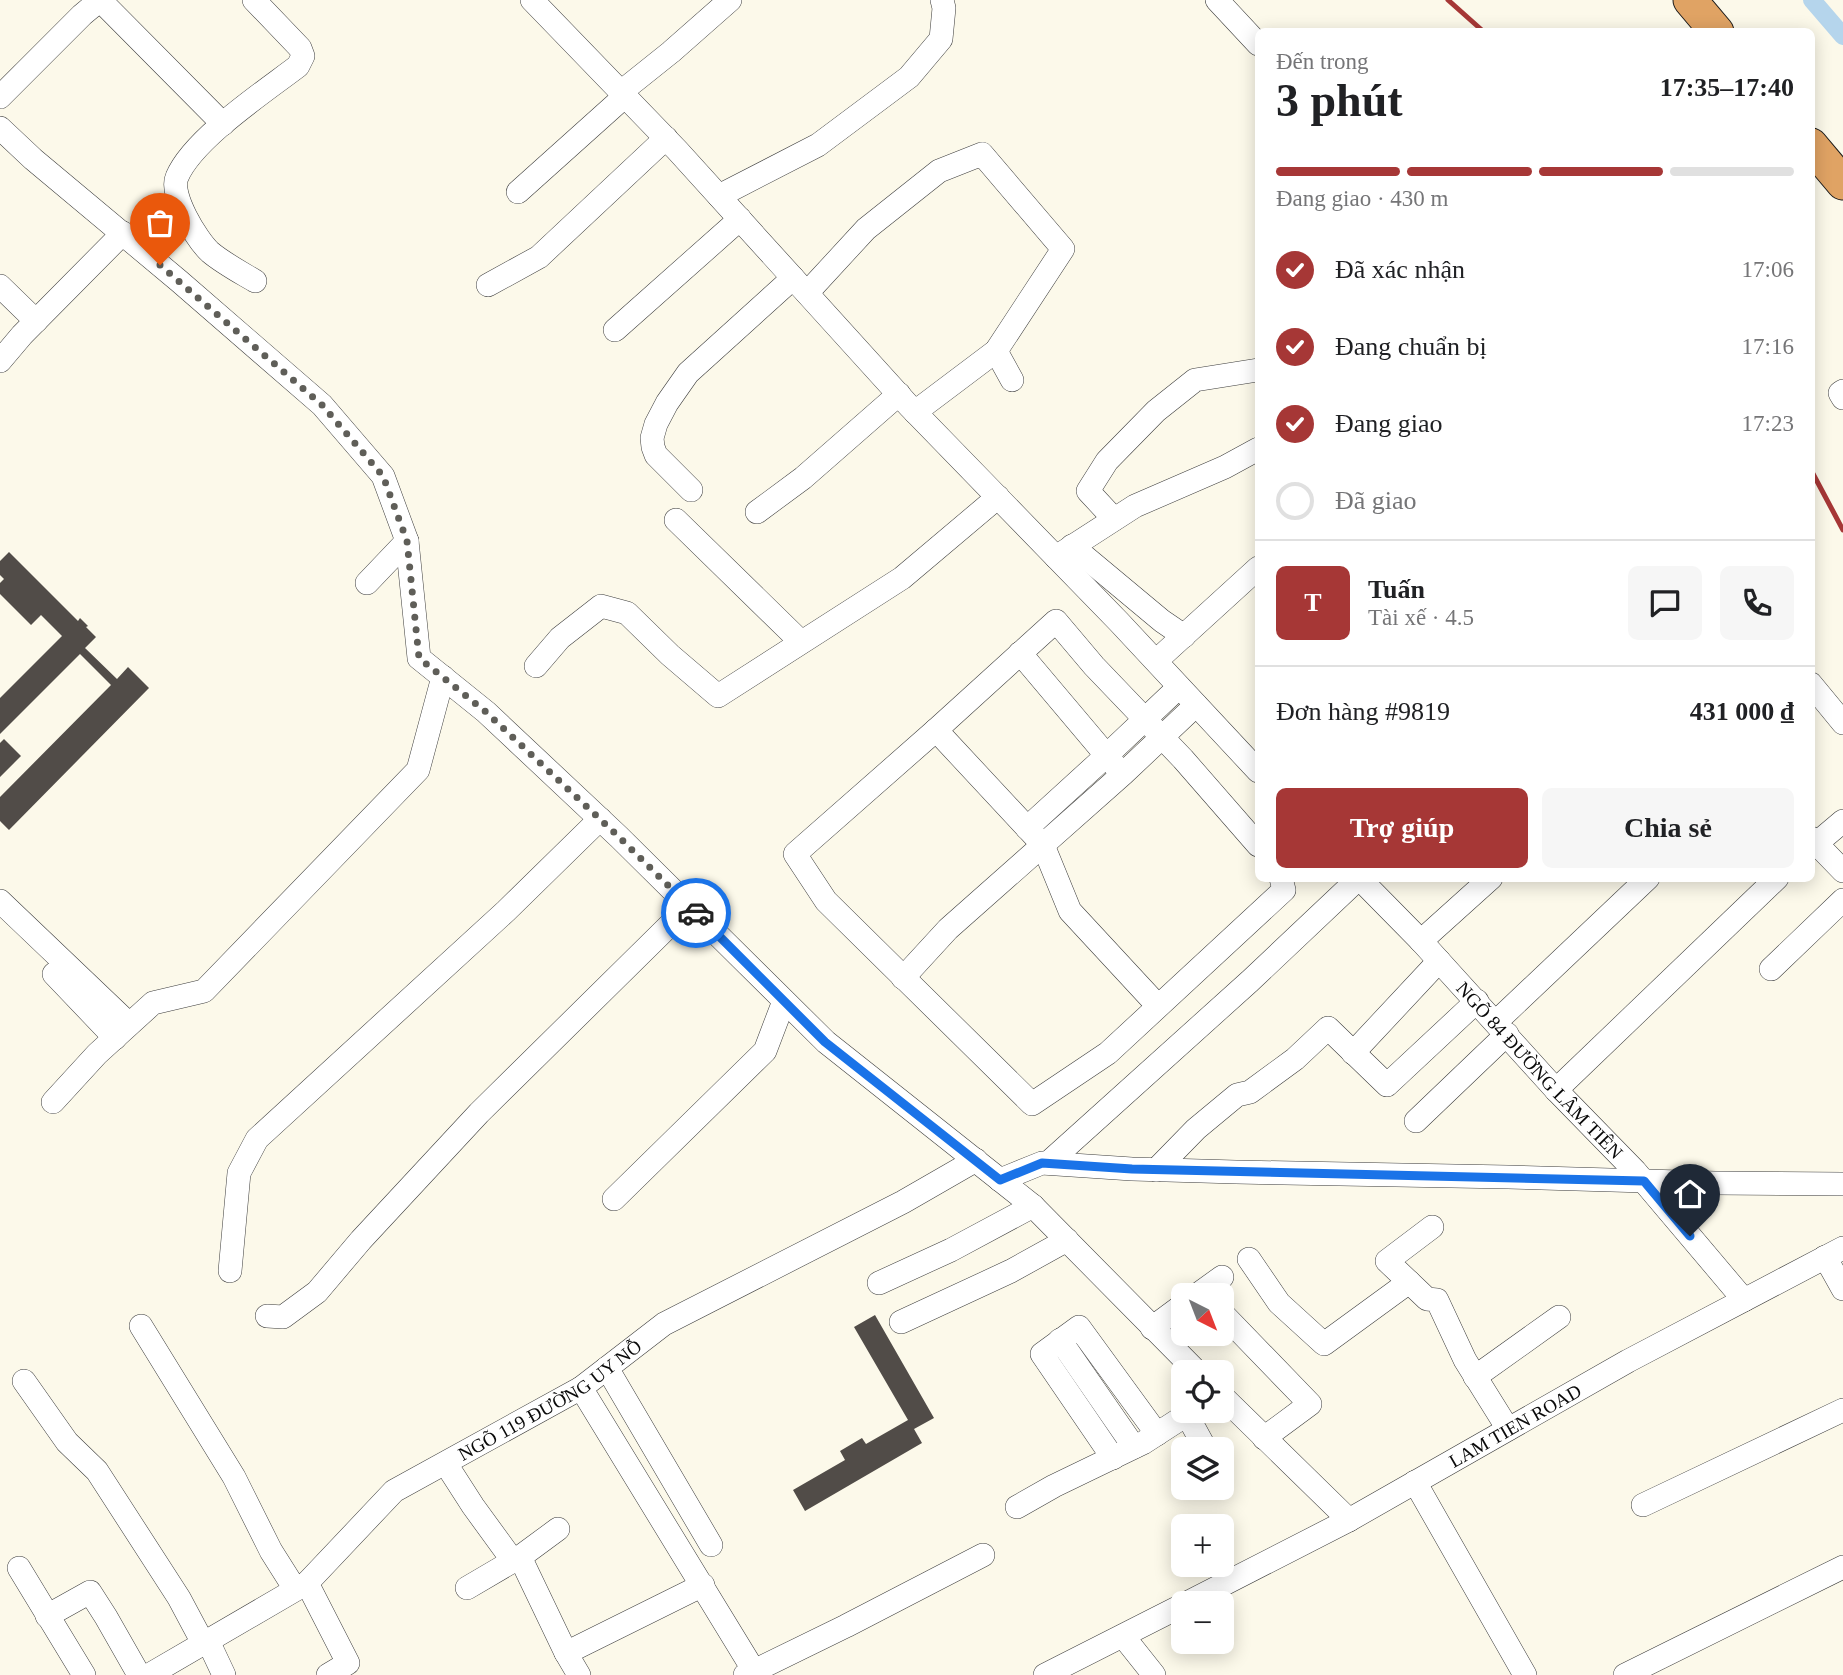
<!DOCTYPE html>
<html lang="vi">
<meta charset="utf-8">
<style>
:root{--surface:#fff;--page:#f6f6f6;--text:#202124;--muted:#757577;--line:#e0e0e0;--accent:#a63736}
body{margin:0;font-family:Georgia,serif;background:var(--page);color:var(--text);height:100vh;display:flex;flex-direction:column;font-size:26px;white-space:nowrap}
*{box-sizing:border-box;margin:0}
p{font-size:23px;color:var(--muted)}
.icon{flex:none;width:38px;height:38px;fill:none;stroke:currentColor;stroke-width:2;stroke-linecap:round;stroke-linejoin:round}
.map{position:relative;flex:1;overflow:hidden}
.side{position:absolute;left:1255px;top:28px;width:560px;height:854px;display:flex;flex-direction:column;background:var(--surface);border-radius:10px;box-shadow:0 4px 18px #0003}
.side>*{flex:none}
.needle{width:46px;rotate:138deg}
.tools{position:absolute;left:1171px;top:1283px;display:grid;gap:14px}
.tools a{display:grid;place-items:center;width:63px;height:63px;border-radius:10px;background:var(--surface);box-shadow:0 4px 18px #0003;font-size:35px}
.pin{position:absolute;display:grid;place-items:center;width:60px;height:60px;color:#fff;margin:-72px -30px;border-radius:50% 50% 50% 0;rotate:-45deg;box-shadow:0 0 7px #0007}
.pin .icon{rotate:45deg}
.courier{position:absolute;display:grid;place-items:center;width:70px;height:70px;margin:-35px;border:5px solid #1a73e8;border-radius:50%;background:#fff;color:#222;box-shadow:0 2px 9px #0007}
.overview em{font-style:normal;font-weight:700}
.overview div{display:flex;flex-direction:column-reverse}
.overview{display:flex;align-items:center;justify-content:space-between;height:119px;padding:0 21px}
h1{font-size:46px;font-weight:700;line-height:52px}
.bar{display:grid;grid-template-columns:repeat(4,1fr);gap:10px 7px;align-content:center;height:84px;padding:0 21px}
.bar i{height:9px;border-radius:5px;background:var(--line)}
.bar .selected{background:var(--accent)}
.bar p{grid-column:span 4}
.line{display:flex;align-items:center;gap:18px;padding:0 21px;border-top:2px solid var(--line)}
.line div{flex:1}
.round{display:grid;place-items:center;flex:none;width:74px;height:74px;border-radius:10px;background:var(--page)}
ol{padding:0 21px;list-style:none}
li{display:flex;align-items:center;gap:21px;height:77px}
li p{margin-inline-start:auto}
li .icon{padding:7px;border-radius:50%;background:var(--accent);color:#fff;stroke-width:4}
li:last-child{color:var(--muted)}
li i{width:38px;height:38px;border:4px solid var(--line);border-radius:50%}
.cta{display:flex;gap:14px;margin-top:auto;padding:14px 21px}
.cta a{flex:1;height:80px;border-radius:10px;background:var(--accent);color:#fff;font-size:28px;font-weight:700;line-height:80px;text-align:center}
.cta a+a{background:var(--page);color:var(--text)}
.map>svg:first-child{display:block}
</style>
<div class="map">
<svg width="1843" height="1675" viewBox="0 0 1843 1675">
<rect width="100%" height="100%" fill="#fcf9ea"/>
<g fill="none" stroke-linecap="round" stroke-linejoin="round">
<path stroke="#b5d5ec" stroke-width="18" d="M1812,0L1843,36"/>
</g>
<path fill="#514c48" d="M9,552L78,621L80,618L88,626L86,627L96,637L85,648L117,679L128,667L149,688L9,830L0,821V797L111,685L80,654L0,734V698L62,636L41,615L31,625L0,594V583L4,579L0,575V561Z
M4,739L21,756L0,777V743Z
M875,1315L934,1418L914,1429L922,1443L805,1511L793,1490L845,1460L840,1451L862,1438L866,1444L908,1420L854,1327Z"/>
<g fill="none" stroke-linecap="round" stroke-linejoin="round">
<g stroke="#3d3d3d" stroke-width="24">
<g id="minor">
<path d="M254,0L300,48L303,56L298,66C264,92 193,139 177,177C169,194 197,240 210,252C223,263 240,272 255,281"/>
<path d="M532,0L677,150L910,407L1119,622L1258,771"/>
<path d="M1217,0L1258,44"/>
<path d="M621,92L671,52L730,0"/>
<path d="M0,97L82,15L100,0L223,124"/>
<path d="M0,128L33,159L179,281L322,405L383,476L407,541L419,658L486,712L619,837L826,1042L1033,1206L1197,1372"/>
<path d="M518,192L625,96"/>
<path d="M719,196L818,145L909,77L941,39L944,8L942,0"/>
<path d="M488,285L539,257L666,138"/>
<path d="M0,286L36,321"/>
<path d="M807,293L866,229L939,171L982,154L1063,249L996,351L915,412"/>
<path d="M615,330L740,219"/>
<path d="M996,351L1012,380"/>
<path d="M0,361L22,335L123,233"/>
<path d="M1843,391L1840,393L1843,398"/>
<path d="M691,490L656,455L653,447L652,438L656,424L667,403L688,373L793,278"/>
<path d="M757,512L803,478L899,394"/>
<path d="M1114,519L1088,491L1107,461L1156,411L1195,380L1258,370"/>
<path d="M676,520L801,642"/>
<path d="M1072,546L1162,621L1184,636"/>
<path d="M1056,557L1135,506L1225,467L1258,449"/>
<path d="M367,583L407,541"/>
<path d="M1020,653L1117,768"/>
<path d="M1156,661L1258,568"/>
<path d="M536,666L560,638L601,606L627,613L670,655L718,696L902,578L998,497"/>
<path d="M1811,684L1843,723"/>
<path d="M936,730L1043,845L1070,911L1158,1006"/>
<path d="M1027,828L1106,756L1179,687"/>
<path d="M1811,838L1843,871"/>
<path d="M1258,845L1183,759L1094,666L1056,621L936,730L795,854L826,901L1032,1104L1108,1053L1284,890L1281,878"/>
<path d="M1811,848L1843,821"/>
<path id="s1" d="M1359,878L1421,941L1556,1090L1635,1171L1744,1300"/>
<path d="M0,901L129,1024"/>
<path d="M1421,941L1491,878"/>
<path d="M1771,969L1843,900"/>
<path d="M54,974L115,1038"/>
<path d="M903,978L948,929L1123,774L1196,705"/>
<path d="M1496,1022L1648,878"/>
<path d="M1353,1053L1439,961"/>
<path d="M1556,1090L1777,878"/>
<path d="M53,1102L97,1054L153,1003L204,991L418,770L443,677"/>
<path d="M1416,1121L1507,1034"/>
<path d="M1048,1163L1250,981L1359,878"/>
<path d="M1156,1170L1196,1129L1237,1095L1250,1092L1295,1059L1328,1028L1387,1085L1477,1001"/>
<path d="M1000,1180L1042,1163L1132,1169L1236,1172L1508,1177L1715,1183L1843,1184"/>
<path d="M614,1199L765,1051L784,1001"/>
<path d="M1432,1227L1387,1261L1427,1299L1437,1300L1465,1360L1508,1429"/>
<path d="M1825,1257L1843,1289"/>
<path d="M1249,1259L1279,1303L1324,1344L1409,1282"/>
<path d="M230,1271L239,1173L257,1139L506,911L600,819"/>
<path d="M879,1283L951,1250L1033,1206"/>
<path d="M1197,1295L1222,1277"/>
<path d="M1222,1313L1310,1404L1264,1438"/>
<path d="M267,1316L283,1317L317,1292L361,1240L479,1113L689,906"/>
<path d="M901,1322L1011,1271L1067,1240"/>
<path d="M141,1326L234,1477L271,1551L295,1589"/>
<path d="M1152,1328L1183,1305"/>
<path d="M1060,1340L1134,1447"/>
<path d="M607,1368L711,1545"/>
<path d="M1475,1377L1559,1317"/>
<path d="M24,1381L67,1442L97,1471L179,1598L203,1643"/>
<path d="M581,1388L754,1671L745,1675"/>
<path d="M1222,1396L1349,1520"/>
<path d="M1187,1415L1205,1448"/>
<path d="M1113,1458L1042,1354L1079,1327L1157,1434"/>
<path d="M446,1464L473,1506L513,1561L520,1557L566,1653L579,1675"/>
<path d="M1415,1482L1525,1675"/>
<path d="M1643,1505L1843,1410"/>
<path d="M1017,1507L1054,1486L1143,1443L1194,1410"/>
<path d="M520,1557L558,1529"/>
<path d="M19,1568L84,1675"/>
<path d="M307,1583L348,1663L328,1675"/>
<path d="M467,1588L513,1561"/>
<path id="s2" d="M1187,1603L1349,1520L1628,1361L1843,1248"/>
<path d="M47,1616L90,1592L106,1617L139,1675"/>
<path d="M1123,1636L1154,1675"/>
<path d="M208,1641L224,1675"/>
<path d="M566,1653L703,1585"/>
<path d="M754,1671L846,1626L983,1555"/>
<path id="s3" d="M149,1675L307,1583L394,1491L581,1388L664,1324L903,1202L976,1160"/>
<path d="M1045,1675L1183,1605"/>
<path d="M1625,1675L1843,1567"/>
</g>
</g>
<g stroke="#1b1b1b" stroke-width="35">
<path id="highway" d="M1690,0L1717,32
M1811,145L1843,183"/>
</g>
<use href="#minor" stroke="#fff" stroke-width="23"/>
<use href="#highway" stroke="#e0a364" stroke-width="33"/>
<path stroke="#a63736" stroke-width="5" d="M1448,0L1484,32
M1811,470L1843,530"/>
</g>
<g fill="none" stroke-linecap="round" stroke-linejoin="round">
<path stroke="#5f5e58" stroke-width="7" stroke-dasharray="0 12.6" d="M160,265L322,405L383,476L407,541L419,658L486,712L619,837L696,913"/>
<path stroke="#1a73e8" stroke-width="9" d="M696,913L825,1042L1000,1180L1042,1163L1132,1169L1644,1181L1690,1236"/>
</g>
<g text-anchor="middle" stroke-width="7" stroke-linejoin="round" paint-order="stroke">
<g font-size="19" fill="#0a0a0a" stroke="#fff">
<text dy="7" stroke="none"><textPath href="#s1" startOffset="264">NGÕ 84 ĐƯỜNG LÂM TIÊN</textPath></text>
<text dy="7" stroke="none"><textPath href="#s3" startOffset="490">NGÕ 119 ĐƯỜNG UY NỖ</textPath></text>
<text dy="7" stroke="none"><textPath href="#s2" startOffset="373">LAM TIEN ROAD</textPath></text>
</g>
</g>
</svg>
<div class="tools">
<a><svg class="needle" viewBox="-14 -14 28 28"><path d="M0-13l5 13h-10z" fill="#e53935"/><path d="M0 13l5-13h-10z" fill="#757577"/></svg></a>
<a><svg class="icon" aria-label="locate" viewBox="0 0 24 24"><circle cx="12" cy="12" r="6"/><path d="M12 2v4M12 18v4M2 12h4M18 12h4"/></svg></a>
<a><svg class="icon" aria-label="layers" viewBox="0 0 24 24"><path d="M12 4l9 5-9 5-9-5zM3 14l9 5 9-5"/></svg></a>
<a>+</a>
<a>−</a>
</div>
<div class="pin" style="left:160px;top:265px;background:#ea580c"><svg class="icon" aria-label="bag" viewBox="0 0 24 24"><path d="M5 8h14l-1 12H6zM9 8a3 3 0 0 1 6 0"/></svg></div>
<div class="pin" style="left:1690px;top:1236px;background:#1f2937"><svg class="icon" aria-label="home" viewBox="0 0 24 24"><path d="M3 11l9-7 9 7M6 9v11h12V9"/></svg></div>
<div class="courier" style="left:696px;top:913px"><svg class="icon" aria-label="car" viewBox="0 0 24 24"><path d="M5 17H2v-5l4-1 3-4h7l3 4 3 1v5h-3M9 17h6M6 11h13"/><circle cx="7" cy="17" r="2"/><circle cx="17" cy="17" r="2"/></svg></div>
<section class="side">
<div class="overview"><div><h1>3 phút</h1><p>Đến trong</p></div><em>17:35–17:40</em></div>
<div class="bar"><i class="selected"></i><i class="selected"></i><i class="selected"></i><i></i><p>Đang giao · 430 m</p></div>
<ol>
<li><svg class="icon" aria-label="check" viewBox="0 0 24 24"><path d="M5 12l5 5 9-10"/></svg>Đã xác nhận<p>17:06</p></li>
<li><svg class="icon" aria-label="check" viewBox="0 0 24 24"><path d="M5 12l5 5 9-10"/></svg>Đang chuẩn bị<p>17:16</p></li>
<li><svg class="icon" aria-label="check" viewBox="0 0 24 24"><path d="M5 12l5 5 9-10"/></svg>Đang giao<p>17:23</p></li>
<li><i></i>Đã giao</li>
</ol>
<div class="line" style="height:126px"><b class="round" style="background:var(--accent);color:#fff">T</b><div><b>Tuấn</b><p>Tài xế · 4.5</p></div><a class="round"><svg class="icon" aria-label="chat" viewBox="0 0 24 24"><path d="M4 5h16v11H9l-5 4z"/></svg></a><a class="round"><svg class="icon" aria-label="phone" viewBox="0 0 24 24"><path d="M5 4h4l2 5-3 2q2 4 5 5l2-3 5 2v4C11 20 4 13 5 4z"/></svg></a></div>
<div class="line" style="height:91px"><div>Đơn hàng #9819</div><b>431 000 ₫</b></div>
<div class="cta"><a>Trợ giúp</a><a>Chia sẻ</a></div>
</section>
</div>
